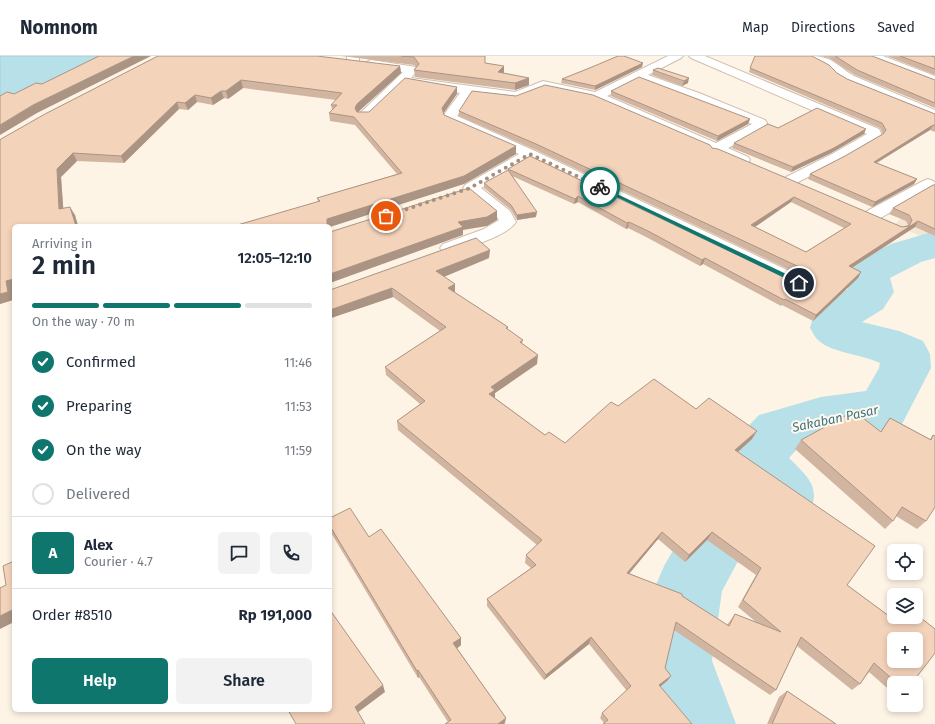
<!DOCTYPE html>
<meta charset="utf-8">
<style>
:root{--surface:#fff;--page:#f2f2f3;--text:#1f2937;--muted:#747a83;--line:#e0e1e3;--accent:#0f766e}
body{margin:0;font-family:"Fira Sans",sans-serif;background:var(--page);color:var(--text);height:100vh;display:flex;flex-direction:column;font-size:15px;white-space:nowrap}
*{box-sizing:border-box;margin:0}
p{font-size:13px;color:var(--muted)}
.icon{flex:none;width:22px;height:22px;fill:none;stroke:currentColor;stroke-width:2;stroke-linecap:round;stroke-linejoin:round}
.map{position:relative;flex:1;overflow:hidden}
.details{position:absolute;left:12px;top:168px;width:320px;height:488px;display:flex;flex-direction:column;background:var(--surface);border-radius:6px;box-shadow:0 2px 6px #0003}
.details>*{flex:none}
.tools{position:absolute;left:887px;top:488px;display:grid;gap:8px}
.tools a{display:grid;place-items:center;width:36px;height:36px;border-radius:6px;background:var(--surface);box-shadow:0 2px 6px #0003;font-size:20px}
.pin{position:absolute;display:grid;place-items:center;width:34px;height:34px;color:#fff;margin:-17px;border:2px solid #fff;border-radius:50%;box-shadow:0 1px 4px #0007}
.courier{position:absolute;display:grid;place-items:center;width:40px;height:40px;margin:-20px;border:3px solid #0f766e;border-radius:50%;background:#fff;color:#222;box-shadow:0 1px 5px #0007}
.overview em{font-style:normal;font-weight:600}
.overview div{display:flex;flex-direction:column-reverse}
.overview{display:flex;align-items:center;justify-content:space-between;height:68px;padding:0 20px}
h1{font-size:26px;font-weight:600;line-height:30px}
.bar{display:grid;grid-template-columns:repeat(4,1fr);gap:6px 4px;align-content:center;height:48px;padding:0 20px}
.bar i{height:5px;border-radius:3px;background:var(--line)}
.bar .on{background:var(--accent)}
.bar p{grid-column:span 4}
.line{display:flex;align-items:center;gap:10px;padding:0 20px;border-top:1px solid var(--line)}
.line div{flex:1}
.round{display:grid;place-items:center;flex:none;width:42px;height:42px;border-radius:6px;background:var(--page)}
ol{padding:0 20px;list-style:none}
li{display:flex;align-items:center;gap:12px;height:44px}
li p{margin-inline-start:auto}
li .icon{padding:4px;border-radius:50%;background:var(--accent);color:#fff;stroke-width:4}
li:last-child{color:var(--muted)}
li i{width:22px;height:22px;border:2px solid var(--line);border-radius:50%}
.cta{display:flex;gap:8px;margin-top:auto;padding:8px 20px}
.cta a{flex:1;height:46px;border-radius:6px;background:var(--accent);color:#fff;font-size:16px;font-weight:600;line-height:46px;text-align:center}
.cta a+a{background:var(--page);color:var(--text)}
header{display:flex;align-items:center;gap:24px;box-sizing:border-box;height:56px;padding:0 20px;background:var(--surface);border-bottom:1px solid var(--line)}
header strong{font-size:19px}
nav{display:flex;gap:22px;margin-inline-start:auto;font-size:14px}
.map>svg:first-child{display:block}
</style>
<header>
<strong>Nomnom</strong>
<nav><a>Map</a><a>Directions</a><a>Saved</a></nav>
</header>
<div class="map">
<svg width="935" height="668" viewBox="0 0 935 668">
<rect width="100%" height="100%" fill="#fdf4e5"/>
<path fill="#f5e6d3" d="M935,133V186L894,169Z"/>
<path fill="#b8e0e8" stroke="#9ed0da" d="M0,0H117L0,54Z"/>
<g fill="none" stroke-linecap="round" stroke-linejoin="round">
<path fill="#b8e0e8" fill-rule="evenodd" d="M935,175V202L921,206L890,222L894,236L883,253L862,266L899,275L923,285L930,298L931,312L902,368L883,374L822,383L799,391L789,402C811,424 822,432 807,463C804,469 800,479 795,484C789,489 747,503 737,507L722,535L712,605L736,668H658L638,605L655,531L665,508L691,465L752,443L732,421L724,404L732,387L759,359L821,341L866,335L879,312L880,307C862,298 830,297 817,283C814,280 812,275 810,272C817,246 826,246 848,233L845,217L851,207L891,188Z"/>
<g stroke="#d2beac" stroke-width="2">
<path id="minor" d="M347,0H359V5L342,21H334L332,18L347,4Z
M668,0H683L681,2L648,19L699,37L765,64L767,67L764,73L728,92L748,101L750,104L748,107L743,108L738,107L711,96L593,43L544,33L516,44L471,38L457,60L535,95L806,223L808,227L806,231L799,233L792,231L530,104L481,132L510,155L516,166C506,181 472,189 455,196L449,197L443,196L440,192L443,188L484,173L499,164L497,161L463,132L465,129L519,98L446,66L443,60L460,37L405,28L369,63H359L357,60L403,16L367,10L365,8L367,6L371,4L416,11L418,14L411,22L515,36L543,25L595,36ZM638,24L689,43L752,68L716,87L607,40Z
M689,0H705L879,73L882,79L880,82L842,104L796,127L791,129L786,127L783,124L786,121L832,98L867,78L691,2Z
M807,0C834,0 834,8 854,20L935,54V63L846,26L836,20L828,12L809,2Z
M866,0H883L935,20V28L868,2Z
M928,123L933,125L935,127L933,131L879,163L873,164L867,163L865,159L867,155L923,125Z"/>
</g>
<use href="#minor" fill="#fff" fill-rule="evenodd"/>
</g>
<path fill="#d2b5a1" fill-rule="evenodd" d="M158,0L400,10L401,17L358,56H369L457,38L444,57V59L516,98L464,128L318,146L317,142L397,118L355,69L330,65L329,57L332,54L331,49L336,44L243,32L228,43L224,42L213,49L197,46L188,54L179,53L124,107L77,105L61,121L63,152L75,159L78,170H14L12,233L13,244L0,248V84Z
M341,0H485V7L504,17L529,22V29L515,34L415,21L414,14L416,11L414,9Z
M821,0H872L935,24V52L855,19L829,2Z
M887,0H931L935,1V19Z
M592,11H642L595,34L561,27L562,23Z
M750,12L837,17L847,23L935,58V76L930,74L877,107L917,123L914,128L872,151L808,123L810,118L845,100L883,78L880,72L749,16Z
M653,14L688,27L682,30L652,19Z
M611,35L750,63L748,68L717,85L611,40Z
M459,55L712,92L902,171L908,169L906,165L889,158L893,152L935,129V180L915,171L852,212L861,216L858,222L813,265L782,249L781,250L703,208L700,210L646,181L628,172L626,173L578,146L574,148L512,120L536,161L517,164L511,154L484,132V127L508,115V113L530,100L794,226L802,229L809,227L807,222L536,94L459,60ZM791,146L844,172L806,196L755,171Z
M864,78L831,97L791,116L732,92L734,87Z
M489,202L444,221L455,236V237L508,271V274L523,284L522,288L537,308L495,337V342L545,379L565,387L618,350L696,353L752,383L738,396L847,529L896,565L899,561H916L912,627H894V638L869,616L860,628L852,634L797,590L776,634L770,639L674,574L665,612L671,620L667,625L604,667L600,662L602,657L627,635L589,588L544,624L487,550V543L531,512L525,507L526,499L537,489L398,374L397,365L420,348L386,319L385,311L440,275L393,241L331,262L332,266H330V234ZM658,483L685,506L707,484L756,519L738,551L756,566L735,558L727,569L682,540L629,517Z
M890,362L930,383L933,379L926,465L917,473L896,460L893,465L885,473L795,393L801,384L880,376Z
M330,462L369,481L461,582V589L457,592L506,662L505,668H445L448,666L419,621L418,622L330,475Z
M787,635L836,668H767L779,641Z"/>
<path fill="#ab9483" d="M134,0H151L37,57L0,79V69L33,49Z
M643,7L642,11L595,34V30Z
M400,10L401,17L358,56L356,59L355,52L357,48Z
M504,10V17L498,16Z
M529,22V29L515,34V27Z
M689,22L688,27L682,30L684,25Z
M241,24L243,32L228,43L226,35Z
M457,31V38L442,59V52Z
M221,35L224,42L213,49L211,42Z
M195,39L197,46L188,54L185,47Z
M177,46L179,53L124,107L121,100Z
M750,63L748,68L717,85L718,80Z
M933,69L930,74L871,110L874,106Z
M866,73L864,78L831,97L791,116L793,111Z
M516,90V98L464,128L330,171V170H327V163Z
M73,97L77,105L61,121L64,162L59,153L57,113Z
M917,123L914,128L872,151L875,146Z
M578,140V146L574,148L575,143Z
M794,141L791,146L749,175L751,169Z
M70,151L75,159L78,170H76Z
M497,155V164L487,170L463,174V179L330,227V218L458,166Z
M537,156L536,161L517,164V159Z
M918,165L915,171L845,216L849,210Z
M629,166L628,172L626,173L627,167Z
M490,194L489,202L436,224V215Z
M705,202L703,208L700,210L702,204Z
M861,216L858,222L813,265L816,259Z
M14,223V233H12L13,244L0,248V238L6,225Z
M455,228V236L448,241V232Z
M392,232L393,241L331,262L332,266H330V254Z
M538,299L537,308L495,337V342L489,338L491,331Z
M757,375L752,383L731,402L735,394Z
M662,476L658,483L624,524L627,517Z
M712,476L707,484L685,506L689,499Z
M14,553V566L0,573V560Z
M591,581L589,588L544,624L546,619Z
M461,582V589L454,595L453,587Z
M418,614L419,621L418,622L417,615Z
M671,620L667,625L655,635L659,629Z
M383,629L385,636L357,657L355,651Z
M506,662L504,668H498Z"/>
<path fill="#f4d3bb" stroke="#ab9483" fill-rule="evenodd" d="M99,0H134L33,49L0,69V40L7,36L14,38L36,27L42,28Z
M158,0H317L400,10L357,48L355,52L357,56H369L405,22L457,31L442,52L444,59L516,90L464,120L327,163V170H234L320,145L317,142L402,117L354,61L329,57L337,49H331L342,37L241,24L226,35H221L211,42L195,39L185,47L177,46L121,100L73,97L57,113L59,153L70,151L76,170H14V223L6,225L8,236L0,238V84L1,83L45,58Z
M401,0H485V7L504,10L498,16L529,22L515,27L414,14L419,8L414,1Z
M618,0H624L643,7L595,30L562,23L592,11Z
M755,0H812L829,9L837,17L847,23L935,58V70L933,69L874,106L917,123L875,146L810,118L845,100L883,78L886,74L882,67L750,12Z
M835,0H872L935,24V47L857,14Z
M900,0H931L935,1V13Z
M658,12L689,22L684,25L653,14Z
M639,21L750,63L718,80L611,35Z
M545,29L593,39L710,89L712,92L718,93L902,171L909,170L912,164L909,159L893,152L933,129H935V173L918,165L849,210L861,216L816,259L785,243L784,244L705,202L702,204L648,175L629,166L627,167L578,140L575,143L508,113L530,100L794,226L802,229L809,227L812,222L810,216L536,88L459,55L472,35L516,40ZM794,141L851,168L806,196L751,169Z
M817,52L866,73L834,92L793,111L734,87L768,68L778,72Z
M508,114L537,156L517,159L511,149L484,127Z
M469,132L497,155L487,161L458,166L463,171L330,218V176Z
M476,182L490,194L436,215L455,228L448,232L508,271L506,272L523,284L520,286L538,299L491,331L495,334L489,338L545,379L549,376L565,387L611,346L618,350L654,323L696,353L709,342L757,375L735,394L875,490L847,529L897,566L902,561H916V558L935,573V597L912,627H897L874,607L860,628L801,581L776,634L676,566L665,612L671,620L659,629L692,668H603L608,664L602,657L631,630L591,581L546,619L487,543L536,509L526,499L542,484L397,365L425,345L385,311L446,271L392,232L330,254V234ZM662,476L689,499L712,476L761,512L743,544L781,576L735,558L729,570L682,540V538L627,517ZM894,583H916V605H894Z
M854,355L881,376L890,362L931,384L933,379L935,380V451L926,465L902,451L893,465L801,384Z
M350,452L369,481L381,473L461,582L453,587L506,662L498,668H445L451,664L418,614L417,615L330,470V462Z
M14,505V553L0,560V532L6,529L3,510Z
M330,554L383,629L355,651L365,668H296L288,654H330Z
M787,635L836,668H772Z"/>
<path fill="#0f766e" d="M600,130L801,225V227L797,228L598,132Z"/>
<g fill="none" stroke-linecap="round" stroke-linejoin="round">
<path stroke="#a7907f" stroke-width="4" stroke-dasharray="0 7.2" d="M386,160L470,132L530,98L600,131"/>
</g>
<g text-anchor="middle" stroke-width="4" stroke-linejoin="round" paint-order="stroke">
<g font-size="13" font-style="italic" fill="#3e7785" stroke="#fff8ec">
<text transform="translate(835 362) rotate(-12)" y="5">Sakaban Pasar</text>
</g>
</g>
</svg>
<div class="tools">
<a><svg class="icon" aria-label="locate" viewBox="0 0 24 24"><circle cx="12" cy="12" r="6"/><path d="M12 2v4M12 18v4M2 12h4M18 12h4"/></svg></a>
<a><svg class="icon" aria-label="layers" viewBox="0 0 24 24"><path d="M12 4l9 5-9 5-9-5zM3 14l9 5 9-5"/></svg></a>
<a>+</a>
<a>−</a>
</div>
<div class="pin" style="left:386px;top:160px;background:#ea580c"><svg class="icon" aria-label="bag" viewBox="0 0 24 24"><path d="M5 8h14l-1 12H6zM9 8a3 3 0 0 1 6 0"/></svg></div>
<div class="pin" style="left:799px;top:227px;background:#1f2937"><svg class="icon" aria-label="home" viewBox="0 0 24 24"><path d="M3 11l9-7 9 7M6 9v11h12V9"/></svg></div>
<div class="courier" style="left:600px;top:131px"><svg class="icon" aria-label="bike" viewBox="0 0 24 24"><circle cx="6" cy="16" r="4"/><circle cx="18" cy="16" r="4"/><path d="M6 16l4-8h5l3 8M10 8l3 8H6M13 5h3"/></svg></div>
<section class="details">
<div class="overview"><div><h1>2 min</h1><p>Arriving in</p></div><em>12:05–12:10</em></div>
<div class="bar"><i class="on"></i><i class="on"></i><i class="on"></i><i></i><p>On the way · 70 m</p></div>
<ol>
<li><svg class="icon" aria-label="check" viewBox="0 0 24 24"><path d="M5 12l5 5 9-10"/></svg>Confirmed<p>11:46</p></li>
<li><svg class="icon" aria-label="check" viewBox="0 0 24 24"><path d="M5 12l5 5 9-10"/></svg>Preparing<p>11:53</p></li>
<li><svg class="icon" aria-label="check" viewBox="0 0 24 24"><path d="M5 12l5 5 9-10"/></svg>On the way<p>11:59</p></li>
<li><i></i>Delivered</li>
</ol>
<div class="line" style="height:72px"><b class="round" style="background:var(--accent);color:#fff">A</b><div><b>Alex</b><p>Courier · 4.7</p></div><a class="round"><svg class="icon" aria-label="chat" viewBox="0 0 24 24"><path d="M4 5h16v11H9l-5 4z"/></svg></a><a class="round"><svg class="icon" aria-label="phone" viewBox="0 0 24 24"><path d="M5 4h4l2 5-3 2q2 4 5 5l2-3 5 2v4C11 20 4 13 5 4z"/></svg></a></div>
<div class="line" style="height:52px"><div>Order #8510</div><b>Rp 191,000</b></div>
<div class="cta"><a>Help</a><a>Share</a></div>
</section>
</div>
